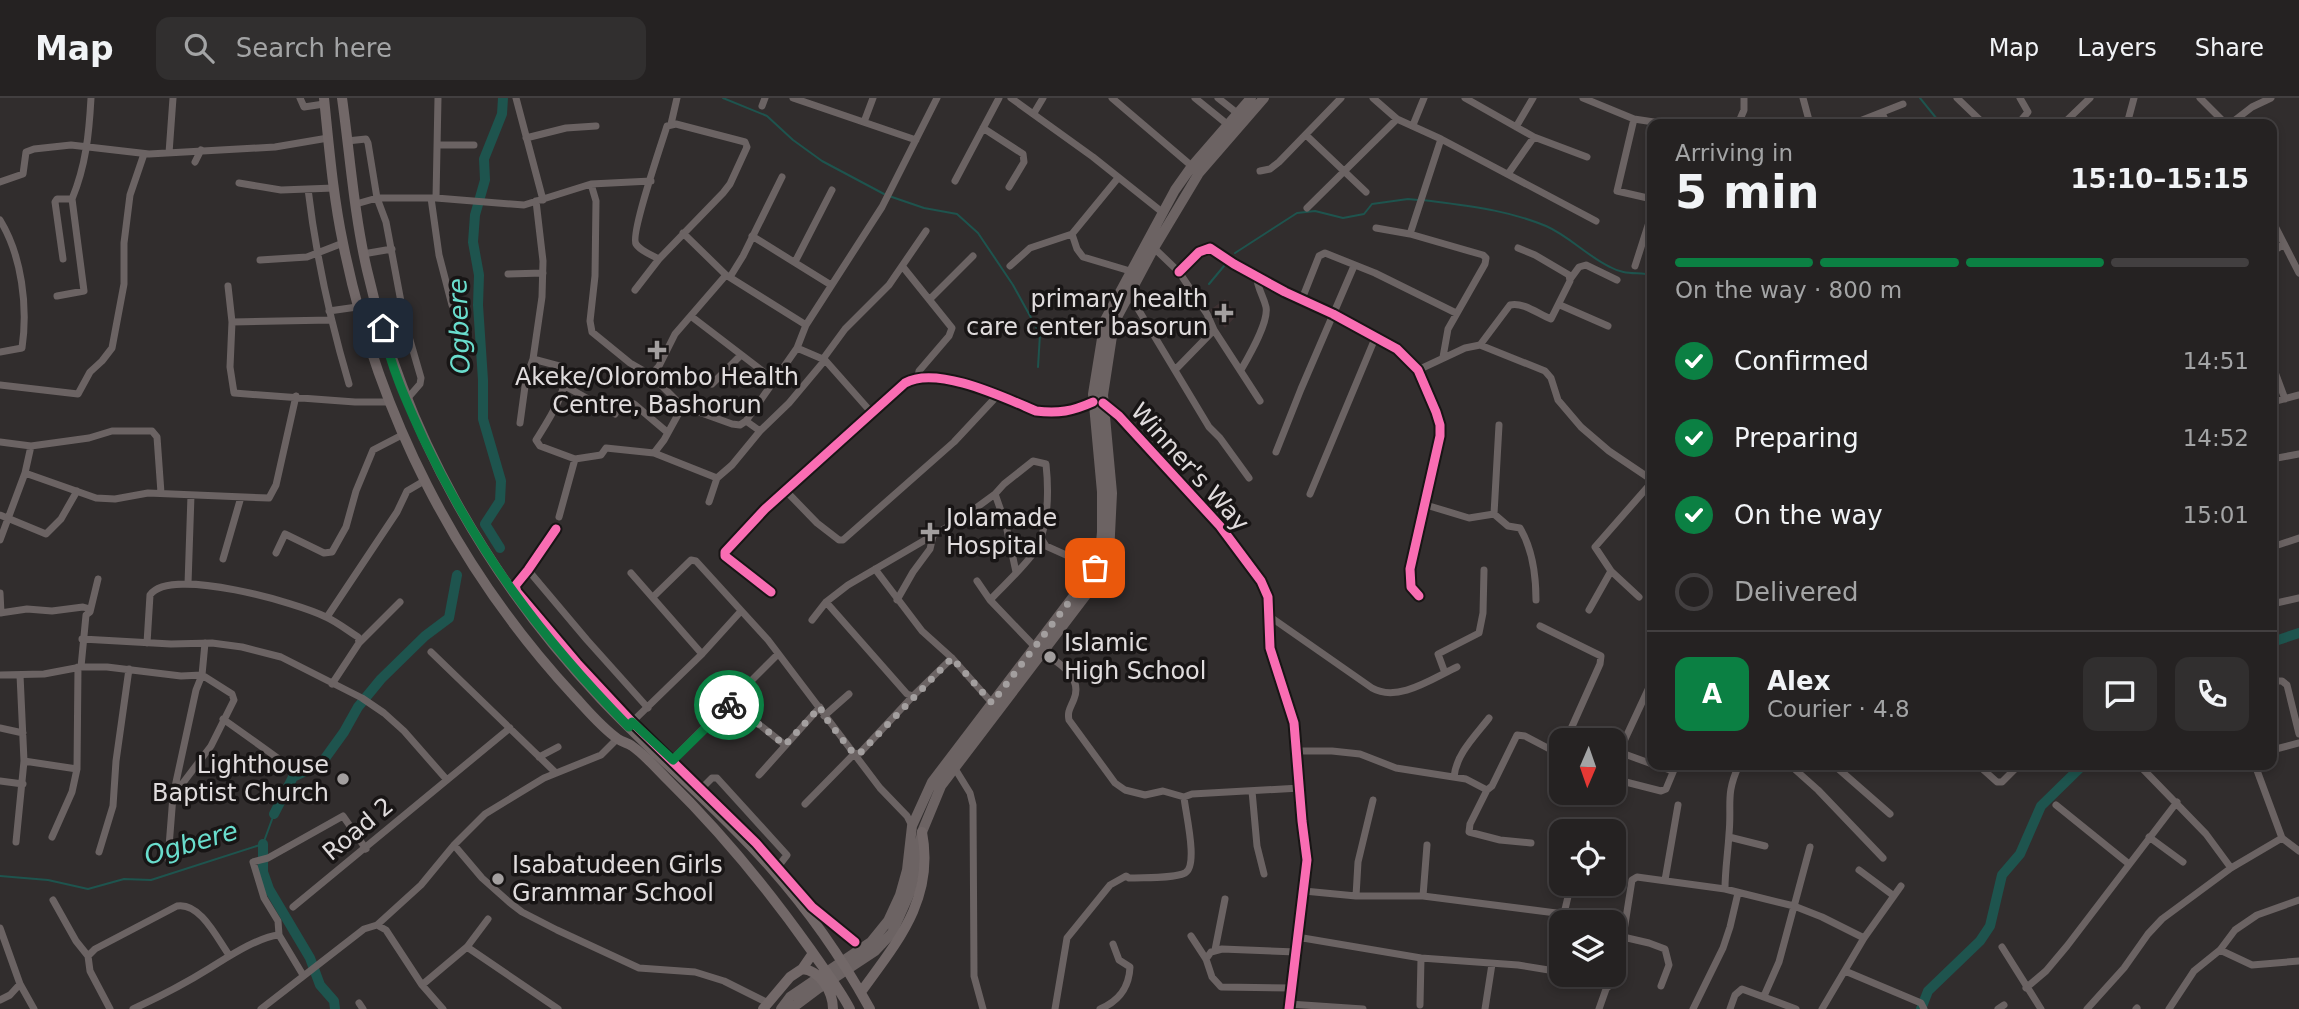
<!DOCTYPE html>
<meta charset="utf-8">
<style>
:root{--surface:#252222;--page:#312f2f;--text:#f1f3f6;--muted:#a3a4a5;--line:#423f40;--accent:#0b8043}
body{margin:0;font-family:"DejaVu Sans",sans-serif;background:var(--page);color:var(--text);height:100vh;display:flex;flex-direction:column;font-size:26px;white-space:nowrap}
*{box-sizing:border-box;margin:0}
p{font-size:23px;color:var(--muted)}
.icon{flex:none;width:38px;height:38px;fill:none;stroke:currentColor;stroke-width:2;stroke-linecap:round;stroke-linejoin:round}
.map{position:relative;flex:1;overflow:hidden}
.panel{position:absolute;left:1647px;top:21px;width:630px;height:651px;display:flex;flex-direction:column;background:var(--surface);border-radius:14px;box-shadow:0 4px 10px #0003,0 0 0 2px var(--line)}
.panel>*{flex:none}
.needle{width:46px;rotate:182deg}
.buttons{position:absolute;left:1549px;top:630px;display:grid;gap:14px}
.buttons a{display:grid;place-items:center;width:77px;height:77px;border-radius:14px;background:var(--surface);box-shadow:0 4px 10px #0003,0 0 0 2px var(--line);font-size:35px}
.pin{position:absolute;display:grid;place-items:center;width:60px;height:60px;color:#fff;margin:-30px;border-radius:14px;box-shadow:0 4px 10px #0006}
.courier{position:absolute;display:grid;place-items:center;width:70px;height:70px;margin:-35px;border:5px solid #0b8043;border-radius:50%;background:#fff;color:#222;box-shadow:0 2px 9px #0007}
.headline em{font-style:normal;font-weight:600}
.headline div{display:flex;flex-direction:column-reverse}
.headline{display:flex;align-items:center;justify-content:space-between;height:119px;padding:0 28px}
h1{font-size:46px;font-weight:600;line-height:52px}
.bar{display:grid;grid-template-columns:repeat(4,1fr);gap:10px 7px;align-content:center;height:84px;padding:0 28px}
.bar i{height:9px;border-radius:5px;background:var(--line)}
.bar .on{background:var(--accent)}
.bar p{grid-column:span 4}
.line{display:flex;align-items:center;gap:18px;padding:0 28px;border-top:2px solid var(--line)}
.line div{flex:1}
.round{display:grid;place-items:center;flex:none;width:74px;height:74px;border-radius:14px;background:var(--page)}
ol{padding:0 28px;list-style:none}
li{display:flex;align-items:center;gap:21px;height:77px}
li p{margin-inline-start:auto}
li .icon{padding:7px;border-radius:50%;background:var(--accent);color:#fff;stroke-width:4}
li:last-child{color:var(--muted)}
li i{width:38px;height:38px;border:4px solid var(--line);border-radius:50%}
header{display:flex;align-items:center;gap:42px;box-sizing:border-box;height:98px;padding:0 35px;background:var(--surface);border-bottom:2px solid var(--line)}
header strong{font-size:33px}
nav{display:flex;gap:38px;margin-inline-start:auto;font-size:24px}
.search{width:490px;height:63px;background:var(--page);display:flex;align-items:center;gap:18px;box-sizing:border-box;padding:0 24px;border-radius:14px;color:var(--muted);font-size:26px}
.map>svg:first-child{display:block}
</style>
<header>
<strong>Map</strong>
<div class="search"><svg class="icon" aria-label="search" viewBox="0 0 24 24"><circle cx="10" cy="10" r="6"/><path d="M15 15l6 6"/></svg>Search here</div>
<nav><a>Map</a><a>Layers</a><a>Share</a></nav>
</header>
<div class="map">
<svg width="2299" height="911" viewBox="0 0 2299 911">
<rect width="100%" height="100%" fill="#312d2d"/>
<path fill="#3e3233" d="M1225,201L1237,217L1225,230L1210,212Z"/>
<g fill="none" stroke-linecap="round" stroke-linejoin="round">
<path stroke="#1e544e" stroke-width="2" d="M723,0L767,18L793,42L822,63L884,96
M1920,0L1941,26
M889,98L924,110L957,116L978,135L1013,187L1040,236L1038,269
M1423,102C1466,108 1505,111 1546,128C1569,138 1587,158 1610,169C1624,177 1637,174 1652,177
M1235,155L1297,115L1315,113L1343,120L1364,116L1372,106L1408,101L1418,102
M1209,186L1224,168
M0,778L48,782L88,791L124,781L151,782L263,746L274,716"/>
<path stroke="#1e544e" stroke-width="10" d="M500,450L485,426L500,403L501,383L483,321V282L478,207L479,177L473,144L475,117L485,82L484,61L502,16L503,0
M2272,544L2299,535
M274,716L293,679L321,666L344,634L358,609L381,581L425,538L449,520L457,477
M263,746V774L269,791L310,860L320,887L334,903L335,911
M1921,911L1928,893L1980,843L1990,828L2002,777L2020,756L2041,708L2083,667"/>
<path stroke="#6b6363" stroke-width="7" d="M300,0L304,9L324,6
M516,0L543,102
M793,0L916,42
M1011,0L1093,59L1162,114
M1112,0L1194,70
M1195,0L1227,26
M1218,0L1237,15
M1373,0L1397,21L1441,41L1596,123
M1465,0L1534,39L1587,59
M1583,0L1634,21L1667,26
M1803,0L1810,26
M1957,0L1982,24
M2200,0L2226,26
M762,8L765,0
M1034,15L1043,0
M1882,15L1887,26
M1634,21L1617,93L1652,101
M864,24L873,0
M671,26L677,0
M1738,26L1744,12V0
M1852,26L1903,6
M2018,26L2028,14L2020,0
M2063,26L2090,0
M2127,26L2134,0
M2230,26L2252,9L2271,0
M1413,27L1424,0
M1516,29L1533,0
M983,30L1023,56L1024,64L1009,89
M1306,37L1366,94
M526,40L566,30L596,28
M347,43L366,41L368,45L377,100L386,124L405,225L421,280L420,286L407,301
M437,47H474
M169,55L173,0
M195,64L201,52
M1260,73L1270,71L1279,64L1341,0
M1508,76L1534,39
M955,83L999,0
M0,84L23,76L26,54L34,51L71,47L149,56L275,49L328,40
M239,85L281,92L334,90
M591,86L596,103L595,178L590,223L592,234L630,265L651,277L682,308L732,326L740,327L746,323L760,333
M308,91C316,158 330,222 349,286
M431,100L439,157L452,207
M436,100L438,0
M356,106L377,100H436L524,107L591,86L651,83
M1307,110L1397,21
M0,122C22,158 28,209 22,250L0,254
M2272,122L2299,175
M1376,130L1410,136L1483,157L1486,160L1485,166L1448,231L1443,259
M683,135L726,177L806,227
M1072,136L1077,151L1083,159L1130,173
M1410,136L1441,41
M752,138L831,187
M1154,150L1179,174L1207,216L1214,232L1260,303
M2272,154L2284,146
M363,156L392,151
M63,161L55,104L57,101H72C86,67 89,36 91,0
M260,162L307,159L343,145
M795,164L832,92
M1010,168L1030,150L1072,136L1118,80
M1635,168L1652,115
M903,169L952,230L949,238L919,273L918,279
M1179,174L1199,154L1210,150L1234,166L1285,194L1333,216L1397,251L1418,272L1436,314L1440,327V338L1410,471L1411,489L1419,498
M508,176L543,175
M730,179L743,158L782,79
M1571,180L1579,169L1586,167L1617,182
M228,188L232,224L230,269L234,295L355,304H389
M635,192L659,161L723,95L730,86L747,49L745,44L676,26L667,28C662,44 630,137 636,146C640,153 652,157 659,161
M1129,196L1209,329L1220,340L1249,380
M57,198L84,193L72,101
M930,201L973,158
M1302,201L1319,158L1325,155L1375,175L1456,215
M1560,207L1608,228
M329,213L357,209
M692,219L773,281
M232,224L331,222
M1480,247L1510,207C1524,204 1538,216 1551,221L1570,183L1569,177L1535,157L1518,150
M797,250L825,262L871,314
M533,261L563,269C573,286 546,326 536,342L540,348L575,361L601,357L606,350L654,355L717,380
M823,261L845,231L889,187L926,133
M2272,266L2285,301
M1176,271L1214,232
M1241,272C1249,258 1269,224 1266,209C1263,197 1258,192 1256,177
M1418,272L1465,250L1480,247L1545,273L1551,280L1558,302L1581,329L1609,353L1652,382
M651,277L659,268L675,236L726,177
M712,286L741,257
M0,287L78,296L90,274L102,263L112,250L124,186V145L130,97L144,56
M565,288L615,316
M2272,304L2299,297
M1103,305L1119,318L1220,428L1261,483L1268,499L1270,550L1294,625L1302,723L1307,762L1289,911
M634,306L667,334
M746,323L797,250L806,227L882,109L937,0
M520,325L526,281L533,261L542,199L543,163L536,103
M0,344L31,348L89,340L112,333H152L157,339L161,395
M1276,354L1301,291L1354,168
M654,355L664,342L686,302
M2272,361L2299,356
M25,375L96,400L115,401L148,395L269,400L276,387L296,298
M786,393L817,425L839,442H843L954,344L997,298
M995,396L1006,427L1016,474
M1310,396L1376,238
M709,404L717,380L732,367L760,333L789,305L825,262
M1426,407L1469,420L1494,416L1508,428L1520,430C1533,452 1536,478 1536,502
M1494,416L1499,327
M0,417L46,436L61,421L77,393
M559,419L575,361
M1041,440L1046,448L1095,470
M0,442L25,375L31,348
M2272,449L2299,440
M276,455L285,436L324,455L332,454L346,429L356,393L373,352L402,337
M223,461L241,399
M875,471L922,533L952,560L992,605
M528,472L587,542L648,610
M631,475L702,556
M977,483L990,502L1036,550
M188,486L191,397
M516,493L515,488L528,472L556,431
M771,494L725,458V454L765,411L905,285C937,267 1005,300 1036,313C1058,316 1073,313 1093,304
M0,495L1,515
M653,499L691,462L696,463L768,542L880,690L907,718L912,728
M1639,499L1611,473L1595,449L1652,384
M897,502L913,474L930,451L933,438
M826,504L907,596L913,598L952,560
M2272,506L2299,500
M1589,512L1611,473
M0,515L27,511L52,513L83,509L90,511
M1269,518L1372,590C1398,605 1433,580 1457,569
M327,519L397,414L407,393L424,383
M812,522L826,504L848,487L961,421L995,396L1004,386L1033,363L1046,366C1049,394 1049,434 1032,457C1020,473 1004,487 990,502
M1540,528L1601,558L1600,566L1566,642
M548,532L632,624L692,683
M82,541L171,546L212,545L242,549L281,559L362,600L384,615L404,633L447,682
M147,545L150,497C170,468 298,505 326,519C337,524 347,532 358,539L359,545L332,586
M359,545L400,504
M431,554L556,675
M1043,554C1059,565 1083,579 1074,601C1071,609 1067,613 1069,622L1115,685L1125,692L1145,697L1163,693L1184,699
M81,569L86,517L90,514L98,481
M1445,575L1438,556L1479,535L1483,515L1484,472
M0,577L44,576L81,569H107L181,578L202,577L232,596L234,602L211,648L173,698
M1652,583L1619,654L1652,666
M2272,583H2282L2287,587L2299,636
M732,605L785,647
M824,618L849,596
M223,621L286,666
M631,625L702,556L741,513
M0,630L23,635
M2272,652L2299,645
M1296,653H1332L1360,656L1396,670L1466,681L1487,692L1492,688L1517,637L1525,638L1561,657
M539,659L558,649
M672,662L778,556
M24,663L77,671
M1655,667L1673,673
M1790,667L1818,692L1883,760
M1834,667L1890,716
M1978,667L1997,684H2002L2019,667
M2139,667L2206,736L2231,770
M2255,667L2282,740L2299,753
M954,669L970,695L973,707L974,878L983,911
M759,677L820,609
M1454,679C1456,656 1476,637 1489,620
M1614,681L1661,693L1666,691L1676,667
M0,683L23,686
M701,691L712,680H717L787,757L777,770
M1487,692L1470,726L1469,734L1500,742L1531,745
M1252,693L1257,748L1264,776
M805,706L854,656L860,655L913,598
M2056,707L2129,766
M718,708L768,760
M52,739L72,694L77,671L78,569
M1729,739L1765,748
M2149,739L2183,764
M16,744L24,663L20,577
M454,747L482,780L509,804L522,814L557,832L639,870L695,874L724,883L768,905
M99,754L113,708L116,663L129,571
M168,761L173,698L196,592L202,577L205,545
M1559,763L1561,765
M1859,772L1894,798
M785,779L812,809L855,844
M1665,782L1678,707
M1725,791C1725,772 1728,754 1729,736C1732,706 1725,697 1739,667
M1304,793L1356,798H1423L1427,747
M1356,798L1358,764L1373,702
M1423,798L1564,816
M53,802L76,843L88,858L90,873L110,911
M293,809L510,630
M1562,824L1571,786
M377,827L421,787L454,747L485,716L544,680L601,657L617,641
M0,830L20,886L34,911
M1191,838L1206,861L1212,879L1221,889L1292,890
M1297,839L1421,860L1518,867L1561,874
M1623,839L1649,845L1665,851L1669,867L1661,888
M467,849L558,911
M2002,849L2041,911
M1215,852L1225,801
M2220,852L2252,867L2299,863
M88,858L95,851L177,808C200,804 217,840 229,857
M1206,861L1211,854L1222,851L1296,854
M1614,870L1623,839L1632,782L1637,779L1725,791L1794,808L1822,819L1864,840
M1554,872L1561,831
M1845,873L1921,905L1924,911
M303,877L279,837L278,823L264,800L253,764L268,760L343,718L366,751
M1569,877L1608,889
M422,887L467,849L488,821
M2026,890L2046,873L2067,848L2177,704
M1764,898L1779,864L1810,749
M0,902L10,897L20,886
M359,905L363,911
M1289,906L1363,911
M1420,907L1421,860
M133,911C159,899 186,885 210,870C228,859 258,839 279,837
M261,911L364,831L377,827L386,832L422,887L443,911
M1055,911L1067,840L1110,787L1126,778L1129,780C1143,779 1172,781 1185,775C1199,768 1185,713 1184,699L1192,696L1300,690
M1100,911C1119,903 1129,890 1130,869L1119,862L1113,846
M1485,911L1492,866
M1599,911L1611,877
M1693,911L1723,850L1730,829L1738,795
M1730,911L1735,897L1742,891L1796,911
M1822,911L1864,840L1901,788
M1998,911L2004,907
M2087,911L2124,870L2148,836L2162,821L2231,770L2282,740
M2136,911L2137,910
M2169,911L2194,873L2220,852L2235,832L2257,817L2299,802"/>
<path stroke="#6c6363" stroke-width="10" d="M781,911L790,899L871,844L888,823L900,797L907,772L912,728L932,684L1095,470L1100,455L1102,434V394L1093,296L1105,222L1175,92L1192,68L1251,0
M791,911L819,890L875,853L892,835L911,792L922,734L941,688L1102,476L1109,457L1112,395L1103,297L1114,225L1154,150L1199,75L1264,0"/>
<path stroke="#726868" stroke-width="10" d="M324,0C329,48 333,98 343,145C377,315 457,472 575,599C588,613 602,630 618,641C622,644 628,645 632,648C645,657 657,671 668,682C719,732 770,794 811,852C824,871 839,890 850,911
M342,0C350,57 354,116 367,172C404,334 487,480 601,601C655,658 718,710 770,769C809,813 842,860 870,911
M802,871C820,872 833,894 833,911
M861,894C897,844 935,801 922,734
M763,911L790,879L802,871L813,855"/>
<g stroke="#181515" stroke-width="13">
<path id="cycleway" d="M1179,174L1199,154L1210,150L1234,166L1285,194L1333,216L1397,251L1418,272L1436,314L1440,327V338L1410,471L1411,489L1419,498
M1103,305L1119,318L1220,428L1261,483L1268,499L1270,550L1294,625L1302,723L1307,762L1289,911
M556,431L528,472L515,488L517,494L577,565L632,624L756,745L812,809L855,844
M771,494L725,458V454L765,411L905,285C937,267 1005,300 1036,313C1058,316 1073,313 1093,304"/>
</g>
<use href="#cycleway" stroke="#f96db3" stroke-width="9"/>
</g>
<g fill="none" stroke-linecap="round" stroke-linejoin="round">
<path stroke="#a39f9f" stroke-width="7" stroke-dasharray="0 12.6" d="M729,607L732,605L785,647L820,609L824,618L854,656L860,655L952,560L992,605L1095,470"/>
<path stroke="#0b8043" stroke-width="9" d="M383,230C390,268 407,305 423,340C478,455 540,538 629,629L632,624L673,662L729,607"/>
</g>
<g fill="#a39f9f" stroke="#181515" stroke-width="2.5">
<path d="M1220.5 204.5h7v7h7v7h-7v7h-7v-7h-7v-7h7z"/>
<path d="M653.5 241.5h7v7h7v7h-7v7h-7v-7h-7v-7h7z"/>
<path d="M926.5 423.5h7v7h7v7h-7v7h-7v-7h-7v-7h7z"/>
<circle cx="1050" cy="559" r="7"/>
<circle cx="343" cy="681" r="7"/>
<circle cx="498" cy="781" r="7"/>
</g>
<g text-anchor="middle" stroke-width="7" stroke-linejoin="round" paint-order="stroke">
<g font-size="24" fill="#e0dcdd" stroke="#181515" text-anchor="start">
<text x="1208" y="209" text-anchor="end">primary health<tspan x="1208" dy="28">care center basorun</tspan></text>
<text x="657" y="287" text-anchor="middle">Akeke/Olorombo Health<tspan x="657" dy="28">Centre, Bashorun</tspan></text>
<text x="946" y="428">Jolamade<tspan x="946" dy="28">Hospital</tspan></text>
<text x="1064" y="553">Islamic<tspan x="1064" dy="28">High School</tspan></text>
<text x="329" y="675" text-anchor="end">Lighthouse<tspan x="329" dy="28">Baptist Church</tspan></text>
<text x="512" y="775">Isabatudeen Girls<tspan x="512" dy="28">Grammar School</tspan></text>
</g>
<g font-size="24" fill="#e0dcdd" stroke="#181515">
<text transform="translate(1190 369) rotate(48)" y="8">Winner's Way</text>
<text transform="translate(358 731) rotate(-40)" y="8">Road 2</text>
</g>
<g font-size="26" font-style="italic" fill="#69ddcd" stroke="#181515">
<text transform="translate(459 228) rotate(-92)" y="9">Ogbere</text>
<text transform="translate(191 745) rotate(-16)" y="9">Ogbere</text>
</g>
</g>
</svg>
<div class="buttons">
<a><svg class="needle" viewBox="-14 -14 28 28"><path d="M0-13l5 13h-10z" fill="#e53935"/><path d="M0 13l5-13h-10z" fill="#a3a4a5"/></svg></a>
<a><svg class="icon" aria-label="locate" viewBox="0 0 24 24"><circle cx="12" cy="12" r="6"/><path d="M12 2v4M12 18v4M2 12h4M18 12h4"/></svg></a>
<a><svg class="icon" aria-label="layers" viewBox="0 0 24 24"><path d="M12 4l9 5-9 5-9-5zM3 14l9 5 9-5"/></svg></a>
</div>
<div class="pin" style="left:1095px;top:470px;background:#ea580c"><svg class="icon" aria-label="bag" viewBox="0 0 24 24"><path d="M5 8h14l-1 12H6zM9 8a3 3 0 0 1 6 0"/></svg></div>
<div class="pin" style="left:383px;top:230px;background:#1f2937"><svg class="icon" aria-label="home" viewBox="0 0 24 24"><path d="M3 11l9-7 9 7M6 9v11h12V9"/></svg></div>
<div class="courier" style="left:729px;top:607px"><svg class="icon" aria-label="bike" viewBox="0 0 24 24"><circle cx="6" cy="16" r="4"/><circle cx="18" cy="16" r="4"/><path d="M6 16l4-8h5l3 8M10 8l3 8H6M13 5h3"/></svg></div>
<section class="panel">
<div class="headline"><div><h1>5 min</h1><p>Arriving in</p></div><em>15:10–15:15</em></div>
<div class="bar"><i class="on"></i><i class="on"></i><i class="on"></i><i></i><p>On the way · 800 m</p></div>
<ol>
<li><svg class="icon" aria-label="check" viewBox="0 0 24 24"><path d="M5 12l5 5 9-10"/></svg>Confirmed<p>14:51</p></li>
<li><svg class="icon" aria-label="check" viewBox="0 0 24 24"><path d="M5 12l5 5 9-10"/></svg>Preparing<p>14:52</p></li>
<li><svg class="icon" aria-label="check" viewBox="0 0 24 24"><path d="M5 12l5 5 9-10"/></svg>On the way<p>15:01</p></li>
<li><i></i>Delivered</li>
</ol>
<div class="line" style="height:126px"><b class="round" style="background:var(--accent);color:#fff">A</b><div><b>Alex</b><p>Courier · 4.8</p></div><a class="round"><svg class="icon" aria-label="chat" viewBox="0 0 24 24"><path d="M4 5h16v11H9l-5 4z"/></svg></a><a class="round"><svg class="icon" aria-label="phone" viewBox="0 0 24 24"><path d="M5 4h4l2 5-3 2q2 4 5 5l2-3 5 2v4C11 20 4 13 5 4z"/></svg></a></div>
</section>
</div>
